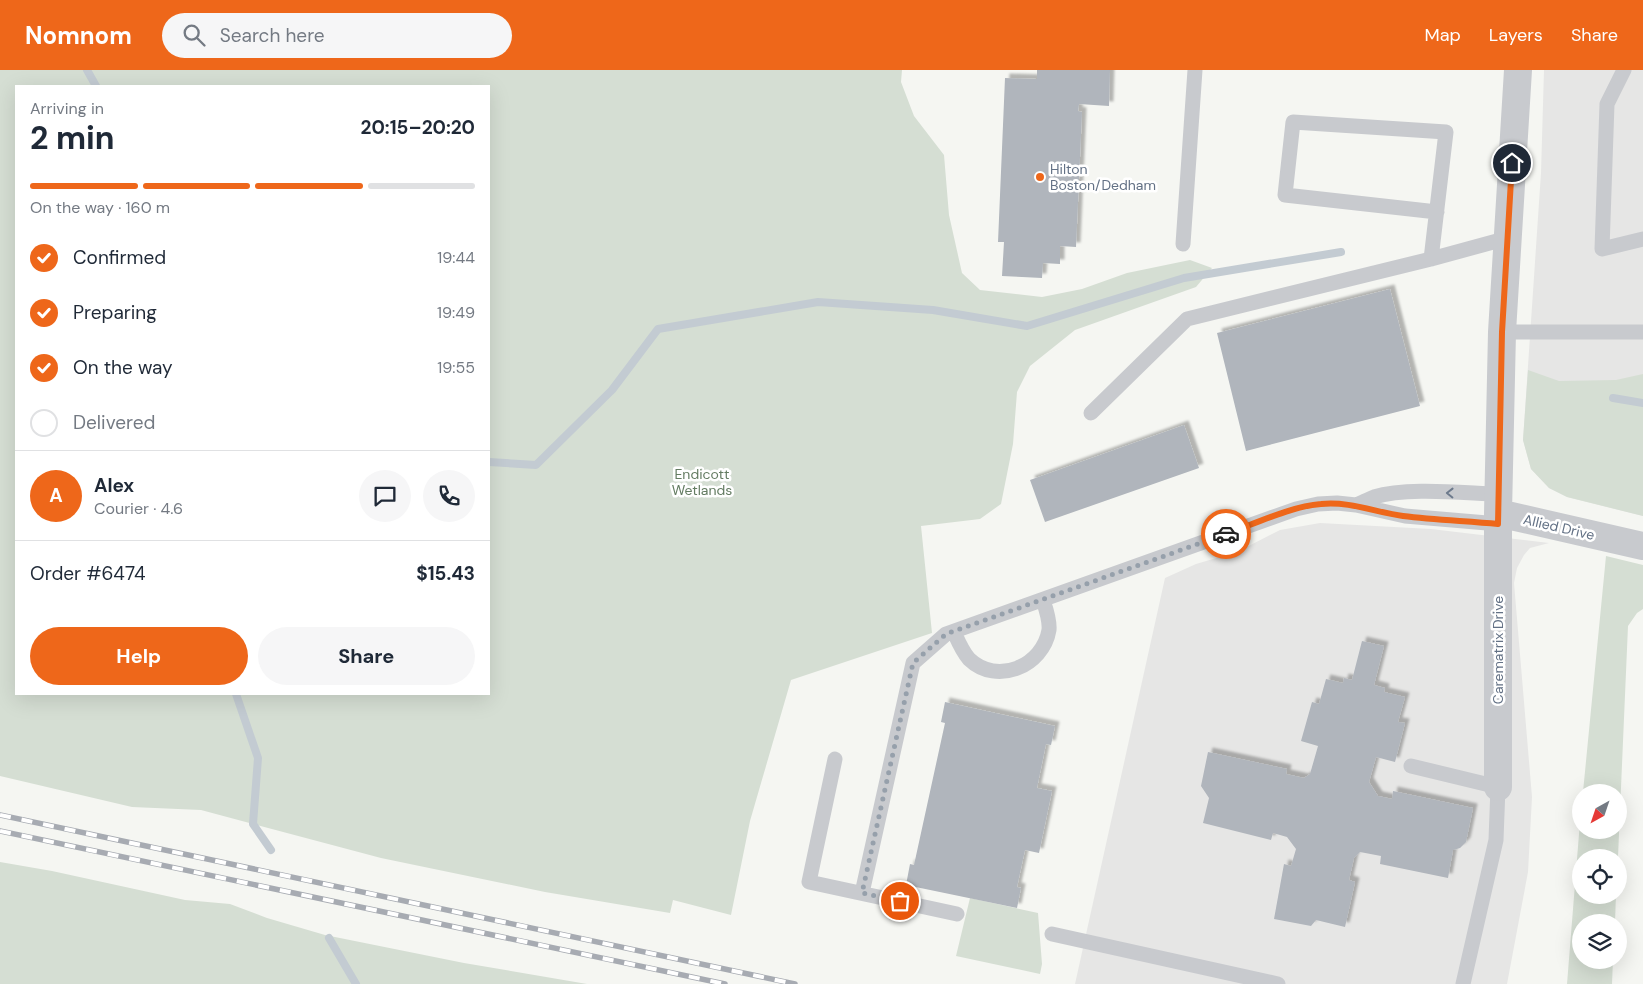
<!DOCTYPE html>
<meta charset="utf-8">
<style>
:root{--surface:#fff;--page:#f6f6f7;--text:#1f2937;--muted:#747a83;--line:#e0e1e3;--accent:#ee671a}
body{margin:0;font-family:"DM Sans",sans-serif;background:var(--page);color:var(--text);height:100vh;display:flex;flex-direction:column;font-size:19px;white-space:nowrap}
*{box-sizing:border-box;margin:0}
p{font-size:16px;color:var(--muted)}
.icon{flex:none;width:28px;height:28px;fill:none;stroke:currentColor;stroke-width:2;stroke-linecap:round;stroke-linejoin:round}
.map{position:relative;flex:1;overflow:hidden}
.drawer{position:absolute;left:15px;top:15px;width:475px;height:610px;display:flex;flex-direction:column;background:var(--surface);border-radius:0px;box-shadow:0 5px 20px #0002}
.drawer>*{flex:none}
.needle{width:32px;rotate:220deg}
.tools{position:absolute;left:1572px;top:714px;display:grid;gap:10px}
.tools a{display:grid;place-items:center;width:55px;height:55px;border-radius:50%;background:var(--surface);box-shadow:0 5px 20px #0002;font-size:25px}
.pin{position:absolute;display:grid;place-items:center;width:42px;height:42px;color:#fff;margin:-21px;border:2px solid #fff;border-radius:50%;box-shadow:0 1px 5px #0007}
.courier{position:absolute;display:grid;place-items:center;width:50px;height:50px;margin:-25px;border:4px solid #ee671a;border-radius:50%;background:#fff;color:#222;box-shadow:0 1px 6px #0007}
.overview em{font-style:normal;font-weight:700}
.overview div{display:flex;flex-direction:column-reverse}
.overview{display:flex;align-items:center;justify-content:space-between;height:85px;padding:0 15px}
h1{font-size:32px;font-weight:700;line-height:38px}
.bar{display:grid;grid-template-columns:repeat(4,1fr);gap:8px 5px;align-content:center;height:60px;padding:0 15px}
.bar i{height:6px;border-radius:4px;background:var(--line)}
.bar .on{background:var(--accent)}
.bar p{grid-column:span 4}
.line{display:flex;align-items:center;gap:12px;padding:0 15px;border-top:1px solid var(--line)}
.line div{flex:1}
.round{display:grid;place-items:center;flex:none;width:52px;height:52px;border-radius:26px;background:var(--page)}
ol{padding:0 15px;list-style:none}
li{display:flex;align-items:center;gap:15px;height:55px}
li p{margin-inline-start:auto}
li .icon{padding:5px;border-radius:50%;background:var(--accent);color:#fff;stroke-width:4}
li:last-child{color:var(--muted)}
li i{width:28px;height:28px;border:2px solid var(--line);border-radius:50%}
.action{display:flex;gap:10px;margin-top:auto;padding:10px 15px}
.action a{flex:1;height:58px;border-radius:30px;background:var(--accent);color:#fff;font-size:20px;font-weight:700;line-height:58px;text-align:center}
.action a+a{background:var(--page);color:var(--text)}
header{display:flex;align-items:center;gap:30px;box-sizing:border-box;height:70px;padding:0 25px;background:var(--accent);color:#fff}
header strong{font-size:24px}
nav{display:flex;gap:28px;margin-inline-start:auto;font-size:18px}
.search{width:350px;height:45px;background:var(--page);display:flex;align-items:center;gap:12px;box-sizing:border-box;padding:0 18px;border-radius:28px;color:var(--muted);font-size:19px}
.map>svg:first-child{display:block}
</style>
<header>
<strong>Nomnom</strong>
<div class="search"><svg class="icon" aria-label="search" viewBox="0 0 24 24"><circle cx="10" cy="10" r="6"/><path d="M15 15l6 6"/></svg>Search here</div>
<nav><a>Map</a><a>Layers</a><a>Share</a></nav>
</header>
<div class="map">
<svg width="1643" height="914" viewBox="0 0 1643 914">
<defs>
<filter id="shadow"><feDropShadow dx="4.5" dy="-4.5" stdDeviation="1" flood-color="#0004"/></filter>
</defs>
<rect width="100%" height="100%" fill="#f5f6f2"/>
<path fill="#e6e6e5" d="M1544,0H1643V446L1567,427L1549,418L1531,399L1523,370L1541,103Z
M1320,453L1431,459L1549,473L1530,478L1524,485L1517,498L1514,513L1532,727L1528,802L1507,914H1075L1165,508L1196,494L1237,482L1280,460Z"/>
<path fill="#d5ded3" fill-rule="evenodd" d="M0,0H902L901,12L914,46L944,85L949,145L962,203L980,220L1042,227L1082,219L1127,203L1190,190L1212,198L1196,217L1075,260L1030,296L1017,322L1013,374L1001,434L980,449L921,456L932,563L791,610L750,751L731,845L673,830L670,843L545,822L381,788L201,740L132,737L0,706ZM16,16H489V624H16Z
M1528,300L1559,311L1616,310L1643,304V446L1567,427L1549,418L1531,399L1523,370Z
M1606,486L1643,495V539L1637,543L1628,556L1618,787L1581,788V825H1616L1615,852H1581V890H1613L1612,914H1567L1581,739V760H1619V722H1583Z
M0,792L52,801L185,830L230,834L267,848L325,865L464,893L587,914H0Z
M970,828L1038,843L1042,894L1040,904L956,886Z"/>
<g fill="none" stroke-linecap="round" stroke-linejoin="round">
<path stroke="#c3cbd2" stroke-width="8" d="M87,0L96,16
M1613,328L1643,333
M489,392L536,395L612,320L658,259L818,232L933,240L1027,256L1184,208L1341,182
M236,624L258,688L253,754L271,780
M329,868L356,914"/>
</g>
<path fill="#b0b5bc" filter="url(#shadow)" d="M1037,0H1110L1109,36L1079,34L1078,41L1082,42L1076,177L1060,176V194L1043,193L1042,208L1002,206L1004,172H998L1005,8L1037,9Z
M1390,219L1420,336L1246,381L1217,263Z
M1184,355L1199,398L1045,452L1030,410Z
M1362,571L1384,576L1374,615L1385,618L1384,622L1405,627L1398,652L1405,653L1395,692L1376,687L1369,712L1378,726L1392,729L1393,721L1473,738L1466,772L1460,778L1453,780L1448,808L1380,794L1381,786L1360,782L1354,788L1349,810L1355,812L1345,857L1316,850L1311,856L1274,849L1284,794L1291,796L1296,779L1287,767L1273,763L1271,770L1203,753L1209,728L1201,716L1208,682L1287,699L1286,704L1304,708L1310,704L1318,676L1301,671L1312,632L1319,634L1326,609L1343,613L1344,608L1352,610Z
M945,632L1055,656L1051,675L1046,674L1037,718L1052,721L1039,783L1025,780L1017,817L1021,818L1017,838L906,815L910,794L914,795L945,653L941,652Z"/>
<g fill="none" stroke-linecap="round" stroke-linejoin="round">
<path stroke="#c8cace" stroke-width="15" d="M1624,0L1607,34L1602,179L1643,169
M1183,174L1195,0
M1431,189L1446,62L1293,52L1285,125L1437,142
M1502,262H1643
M1091,343L1187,249L1431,189L1508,168
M1356,435C1362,433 1368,429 1374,427C1407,417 1463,423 1499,424
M954,562C958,571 962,581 969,589C997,616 1043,596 1049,560C1050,550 1046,539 1043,530
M835,689L809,812L957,844
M1411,696L1498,717L1496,770L1463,914
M862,823L913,593L946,564L1296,439L1318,434L1337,433L1356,435L1405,446L1499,454
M1052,864L1278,914"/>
<path stroke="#c8cace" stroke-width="28" d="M1498,443L1643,476
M1498,717V443L1502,262L1518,0"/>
<g stroke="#a7abb2" stroke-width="5.5">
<path id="rail" d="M0,745L795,914
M0,761L725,914"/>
</g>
<use href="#rail" stroke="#fff" stroke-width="4" stroke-dasharray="11" stroke-linecap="butt"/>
</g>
<defs><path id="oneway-chevron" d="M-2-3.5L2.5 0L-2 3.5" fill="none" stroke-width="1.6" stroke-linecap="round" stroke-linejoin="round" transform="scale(1.25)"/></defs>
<use stroke="#6d7a8c" href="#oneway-chevron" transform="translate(1450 423) rotate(-179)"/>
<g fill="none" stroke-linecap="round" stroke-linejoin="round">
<path stroke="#96a0ab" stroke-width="5" stroke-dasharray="0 9" d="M900,831L862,823L913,593L946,564L1226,464"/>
<path stroke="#ee671a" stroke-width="6" d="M1226,464C1254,454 1292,436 1321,434C1349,431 1375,442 1403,446C1435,450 1467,451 1498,454L1502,262L1512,93"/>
</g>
<circle fill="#ee671a" stroke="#fff" stroke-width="2" cx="1040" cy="107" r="5"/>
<g text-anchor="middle" stroke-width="5" stroke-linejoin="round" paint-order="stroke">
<g font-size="14" fill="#637185" stroke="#fff" text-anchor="start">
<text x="1050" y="104">Hilton<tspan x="1050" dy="16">Boston/Dedham</tspan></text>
</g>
<g font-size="14" fill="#647c62" stroke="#fff">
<text x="702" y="409">Endicott<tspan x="702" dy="16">Wetlands</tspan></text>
</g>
<g font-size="14" fill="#637185" stroke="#fff">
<text transform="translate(1559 457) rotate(13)" y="5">Allied Drive</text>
<text transform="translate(1498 580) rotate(-90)" y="5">Carematrix Drive</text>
</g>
</g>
</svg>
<div class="tools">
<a><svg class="needle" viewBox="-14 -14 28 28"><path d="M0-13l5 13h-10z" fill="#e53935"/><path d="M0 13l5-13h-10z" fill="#747a83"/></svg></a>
<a><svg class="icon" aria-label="locate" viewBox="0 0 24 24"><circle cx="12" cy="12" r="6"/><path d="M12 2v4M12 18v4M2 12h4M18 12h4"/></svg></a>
<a><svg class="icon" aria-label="layers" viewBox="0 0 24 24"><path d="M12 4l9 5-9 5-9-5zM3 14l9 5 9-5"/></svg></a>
</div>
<div class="pin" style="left:900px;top:831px;background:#ea580c"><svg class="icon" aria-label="bag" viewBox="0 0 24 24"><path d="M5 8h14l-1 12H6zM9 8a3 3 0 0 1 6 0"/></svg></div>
<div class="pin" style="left:1512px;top:93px;background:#1f2937"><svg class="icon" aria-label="home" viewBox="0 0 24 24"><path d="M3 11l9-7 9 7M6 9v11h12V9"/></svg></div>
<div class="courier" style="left:1226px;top:464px"><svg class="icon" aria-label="car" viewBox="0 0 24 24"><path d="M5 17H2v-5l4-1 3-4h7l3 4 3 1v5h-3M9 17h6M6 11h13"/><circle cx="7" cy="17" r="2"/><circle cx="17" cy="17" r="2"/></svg></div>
<section class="drawer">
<div class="overview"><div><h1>2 min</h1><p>Arriving in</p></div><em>20:15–20:20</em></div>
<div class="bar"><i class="on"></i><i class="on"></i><i class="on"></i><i></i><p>On the way · 160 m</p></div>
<ol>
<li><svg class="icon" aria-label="check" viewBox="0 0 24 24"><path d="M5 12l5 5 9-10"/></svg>Confirmed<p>19:44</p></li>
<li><svg class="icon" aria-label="check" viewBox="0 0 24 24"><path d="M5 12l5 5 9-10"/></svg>Preparing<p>19:49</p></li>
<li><svg class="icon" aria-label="check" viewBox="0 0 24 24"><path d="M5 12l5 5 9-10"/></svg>On the way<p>19:55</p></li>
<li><i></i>Delivered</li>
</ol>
<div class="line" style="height:90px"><b class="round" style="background:var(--accent);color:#fff">A</b><div><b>Alex</b><p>Courier · 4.6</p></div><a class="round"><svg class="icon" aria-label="chat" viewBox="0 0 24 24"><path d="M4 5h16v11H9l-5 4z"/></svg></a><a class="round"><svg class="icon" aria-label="phone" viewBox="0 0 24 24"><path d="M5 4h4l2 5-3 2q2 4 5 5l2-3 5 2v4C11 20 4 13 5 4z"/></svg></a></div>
<div class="line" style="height:65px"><div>Order #6474</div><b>$15.43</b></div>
<div class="action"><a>Help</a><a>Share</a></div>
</section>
</div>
